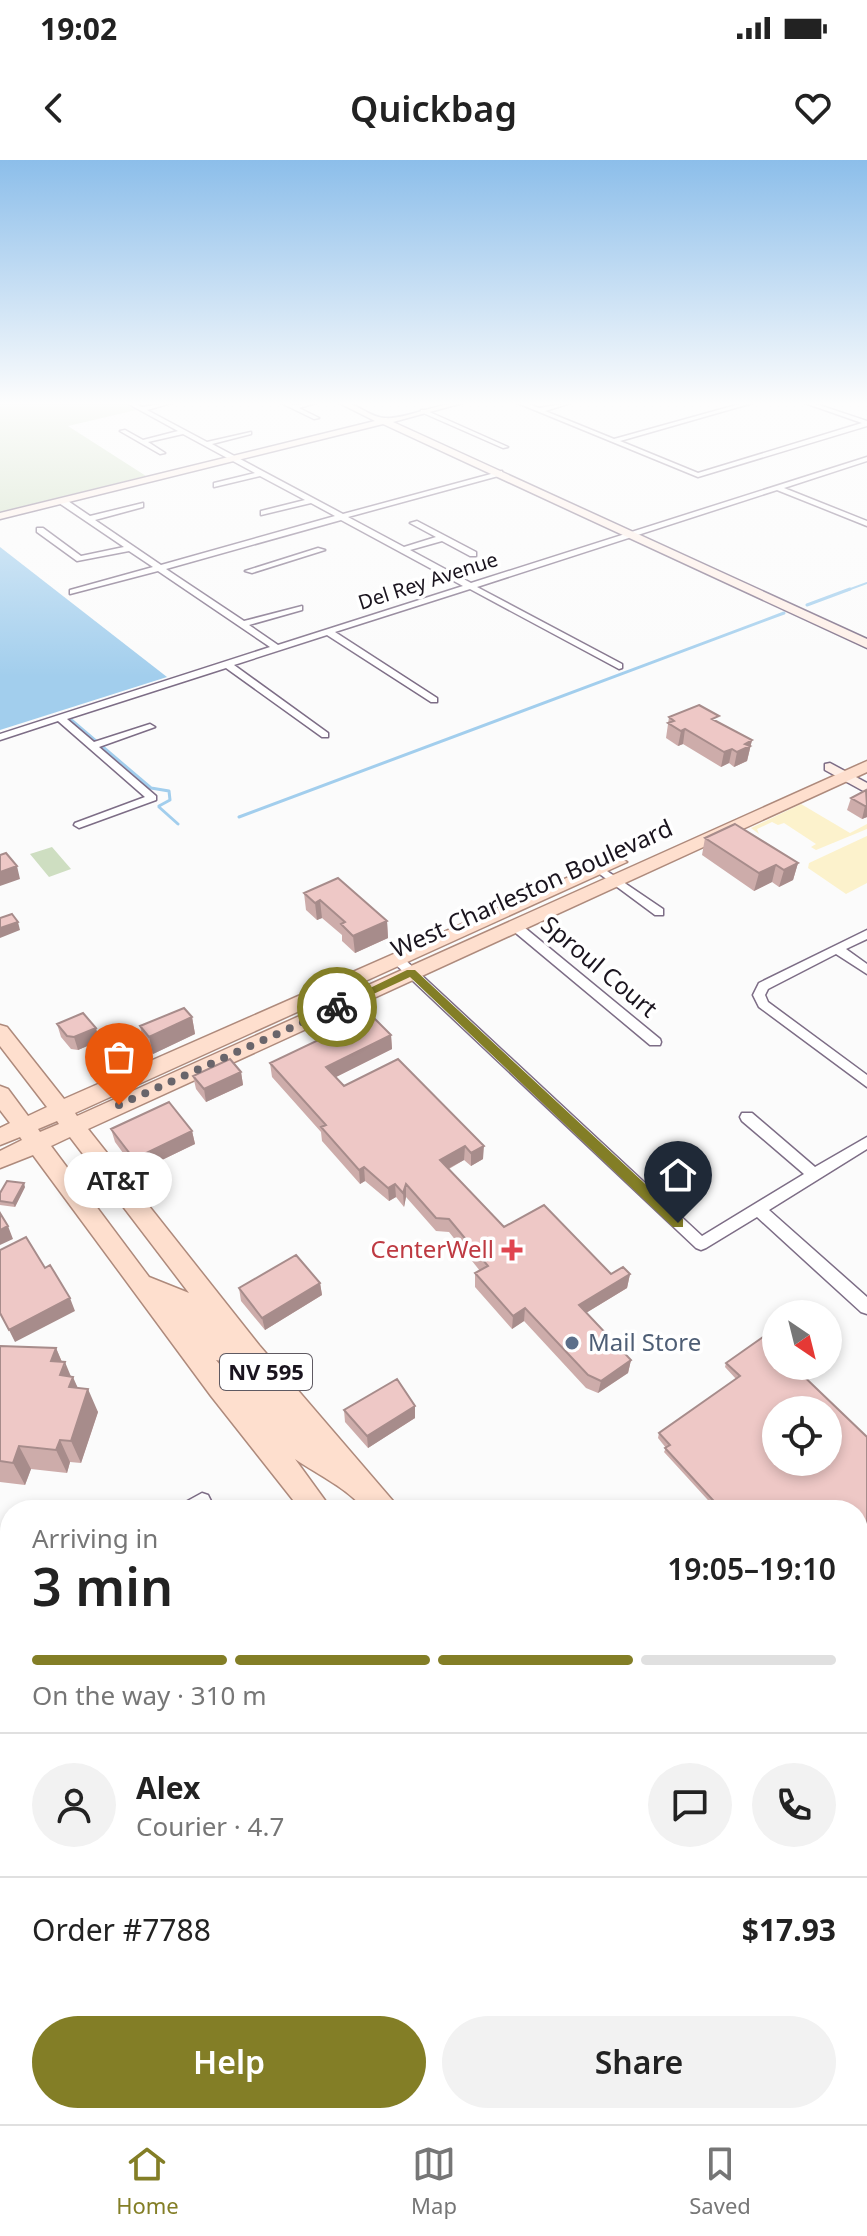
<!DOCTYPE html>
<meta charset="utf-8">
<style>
:root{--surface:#fff;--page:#f2f2f2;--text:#222;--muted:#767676;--line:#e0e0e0;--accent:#837e26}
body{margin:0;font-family:"Noto Sans",sans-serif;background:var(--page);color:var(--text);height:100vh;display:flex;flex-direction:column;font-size:30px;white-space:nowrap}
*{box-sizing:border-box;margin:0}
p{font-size:26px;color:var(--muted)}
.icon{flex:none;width:44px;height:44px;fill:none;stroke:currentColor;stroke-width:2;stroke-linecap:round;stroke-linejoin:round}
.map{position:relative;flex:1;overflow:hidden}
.sheet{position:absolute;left:0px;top:1340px;width:868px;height:624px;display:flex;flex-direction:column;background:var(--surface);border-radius:32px 32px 0 0;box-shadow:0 4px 12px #0003}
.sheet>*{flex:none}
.needle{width:52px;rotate:145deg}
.fabs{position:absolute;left:762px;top:1140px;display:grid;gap:16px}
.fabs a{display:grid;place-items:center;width:80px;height:80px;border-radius:50%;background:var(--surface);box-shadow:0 4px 12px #0003;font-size:40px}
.pin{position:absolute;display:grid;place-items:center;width:68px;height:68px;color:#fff;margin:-82px -34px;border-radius:50% 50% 50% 0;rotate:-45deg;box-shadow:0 0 8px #0007}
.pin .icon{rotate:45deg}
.courier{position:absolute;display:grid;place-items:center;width:80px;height:80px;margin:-40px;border:6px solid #837e26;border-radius:50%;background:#fff;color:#222;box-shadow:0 2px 10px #0007}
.bubble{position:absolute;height:56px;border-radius:28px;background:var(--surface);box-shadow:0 4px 12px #0003;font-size:26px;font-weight:600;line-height:56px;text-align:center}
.overview em{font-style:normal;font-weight:600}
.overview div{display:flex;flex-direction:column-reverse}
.overview{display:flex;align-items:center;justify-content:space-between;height:136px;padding:0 32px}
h1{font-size:52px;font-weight:600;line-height:60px}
.bar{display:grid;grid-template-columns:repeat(4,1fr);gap:12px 8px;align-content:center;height:96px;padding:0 32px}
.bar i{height:10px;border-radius:6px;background:var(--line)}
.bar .on{background:var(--accent)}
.bar p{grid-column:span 4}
.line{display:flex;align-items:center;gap:20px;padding:0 32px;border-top:2px solid var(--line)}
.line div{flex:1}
.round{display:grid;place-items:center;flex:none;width:84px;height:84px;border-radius:42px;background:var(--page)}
.cta{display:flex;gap:16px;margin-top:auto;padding:16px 32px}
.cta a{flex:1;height:92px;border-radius:48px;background:var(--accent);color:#fff;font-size:32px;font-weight:600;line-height:92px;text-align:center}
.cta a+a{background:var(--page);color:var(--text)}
.status{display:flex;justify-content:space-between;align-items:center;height:56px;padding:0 40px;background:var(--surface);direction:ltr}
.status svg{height:22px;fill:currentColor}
header{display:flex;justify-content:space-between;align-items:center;height:104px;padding:0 32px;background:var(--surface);font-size:36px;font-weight:600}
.tab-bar{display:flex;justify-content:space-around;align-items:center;height:112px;border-top:2px solid var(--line);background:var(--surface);font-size:22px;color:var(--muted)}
.tab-bar a{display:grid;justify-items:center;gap:4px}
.tab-bar .on{color:var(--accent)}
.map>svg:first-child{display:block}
</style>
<div class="status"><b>19:02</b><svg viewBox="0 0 49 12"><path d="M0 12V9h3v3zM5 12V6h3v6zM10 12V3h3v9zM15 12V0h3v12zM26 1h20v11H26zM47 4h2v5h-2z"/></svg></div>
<header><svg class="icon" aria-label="back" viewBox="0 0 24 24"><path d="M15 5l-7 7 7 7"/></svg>Quickbag<svg class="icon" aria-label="heart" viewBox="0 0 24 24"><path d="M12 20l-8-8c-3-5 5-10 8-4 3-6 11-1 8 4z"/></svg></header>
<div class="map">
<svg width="867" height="1964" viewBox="0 0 867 1964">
<rect width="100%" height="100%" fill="#fbfbfb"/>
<path fill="#cedec1" d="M0,242H121L136,250L68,266L146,316L0,352Z
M52,687L71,709L49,717L30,694Z"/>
<path fill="#fcf2cc" d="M801,644L850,673L867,664V669L816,690L811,687L816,684L784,663L778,665L772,662L757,669L759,674L751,668Z
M867,676V723L846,734L808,708L809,703Z"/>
<path fill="#a2ceed" d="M0,387L167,517L0,570Z"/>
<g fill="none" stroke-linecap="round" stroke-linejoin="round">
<path stroke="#a2ceed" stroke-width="2" d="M845,431L867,423"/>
<path stroke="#a2ceed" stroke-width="3" d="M807,445L850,429
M69,558L151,628L169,631L170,640L159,646
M159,647L178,664
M239,657L784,453"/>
<g stroke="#7d6d86" stroke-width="3">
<path id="street" d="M125,242H132L142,247L175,242L147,250L207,282L251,272V274L212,284L343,354L502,311V315L348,357L404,387L436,377L410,363L417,361L476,392V396H470L442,381L410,390L471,423L867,297V301L784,328L867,361V366L777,330L477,427L622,504V508L619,509L470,429L335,472L437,538V542H431L327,475L234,505L328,573V577H322L226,508L67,559L94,582L150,564L155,567L99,587L156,636V640L79,668L74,665L75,663L145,637L58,561L0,580V574L270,487L158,411L70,434V430L153,407L129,391L77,401L37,372V368H43L81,396L124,387L59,343V339H65L90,356L143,343V347L95,360L161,405L335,356L311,343L261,355V351L305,340L260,316L214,327V323L255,313L183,274L148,282L165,293L160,294L120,271L125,270L143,280L178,271ZM341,360L463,426L278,485L249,465L302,450V446L244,461L166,409Z
M279,242H286L294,245L319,242L299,248L319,258L314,259Z
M515,242H523L539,248L574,242L545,251L614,279L747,242H756L620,281L698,313L862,263L802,242H810L867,261V266L698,317Z
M421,250H425L508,287L503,288L421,252Z
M318,388L325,390L252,413L245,411Z
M601,707L663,749V755H655L597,712L595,710Z
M515,762L519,763L660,879L661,882L660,885H650L511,769V763Z
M867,770V779L846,789L867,804V814L836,794L768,829L765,835L768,842L867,915V927L759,847L753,835L759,823Z
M398,796L402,797L702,1076L804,1014L742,961L740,957L742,953H752L815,1007L867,977V989L769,1050L867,1137V1154L861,1152L757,1057L706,1088L701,1090L696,1088L394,803L392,800Z
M202,1333L208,1335L211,1341C205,1354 191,1350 179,1350L182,1344Z
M10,1449V1469L0,1473V1453Z
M592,1954H617L621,1964H596Z"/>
</g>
<g stroke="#7d6d86" stroke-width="3">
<path id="secondary" d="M337,242C356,241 368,257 385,258C403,260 441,242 466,242L393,262L867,479V488L383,264L0,359V353L375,261Z
M830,603L867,623V633L825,610V604Z
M0,1644L10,1648V1696L0,1692Z
M114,1954H148L152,1964H118Z"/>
</g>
<g stroke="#ae8a7c" stroke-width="3">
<path id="primary" d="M867,601V612L88,969L259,1185L393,1341L397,1350H365C347,1328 320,1316 295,1299L332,1350H301L211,1236L33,995L0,1008V991L22,980L20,977L0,985V968L10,963L0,950V926L8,929L28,956L47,947L0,886V865L7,867L64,939L612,698L618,697L627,702L75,953L77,956ZM57,961L59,964L40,972L38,969ZM70,977L189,1133L149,1117L51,986ZM216,1200L244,1205L257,1219L241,1213L228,1215Z
M858,1878L867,1881V1924L858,1921Z
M858,1927L867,1931V1964H806L802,1954H858Z"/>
</g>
<use href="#street" fill="#fff" fill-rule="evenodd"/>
<use href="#secondary" fill="#feefe7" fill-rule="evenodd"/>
<use href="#primary" fill="#fedfce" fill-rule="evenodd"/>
</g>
<path fill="#cdacaa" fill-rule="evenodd" d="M669,557L718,562L752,580L747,601L734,607L729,603L721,607L683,584L678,586L666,578Z
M866,630L867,657L862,659L847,650L851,638Z
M705,678L798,703L793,720L779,727L772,722L754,731L702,695Z
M304,733L387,761L388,778L355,793L342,781V775L322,758L317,760L306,750Z
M192,857L195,874L153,894L144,884L140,866Z
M57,864L96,868L99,881L78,890L71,889L61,877Z
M391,875L392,889L336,917L344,926L398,899L483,999L471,1006L464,1000L449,1009L504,1067L611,1114H630L627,1128L586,1153L631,1200L628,1213L598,1233L586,1228L524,1161L512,1169L475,1127V1113L480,1111L449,1072L436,1071L406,1037L404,1047L396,1037L389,1041L365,1021L360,1024L322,981L321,972L272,917L270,903Z
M241,912L243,925L206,942L196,929L193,916Z
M111,969L192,971L195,984L137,1012L115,982Z
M25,1027L15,1047L0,1045V1033Z
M320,1123L322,1135L265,1170L241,1141L239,1128Z
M763,1177L776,1190V1206H793L867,1277V1498L859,1505L858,1350H717L664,1292L666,1288L658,1278L659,1273L736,1219L725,1207L726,1203ZM776,1250H828V1302H776Z
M0,1186L56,1188L62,1202L78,1228L98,1252L81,1303L70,1302L67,1313L31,1309L25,1325L0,1322Z
M344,1250L415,1258L368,1288L345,1262Z
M858,1640L867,1651V1727L858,1716Z"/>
<path fill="#a78c8b" d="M685,569L683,584L678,586L681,571Z
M752,580L747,601L734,607L737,592L745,584Z
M732,589L729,603L721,607L724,592Z
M865,646H867V657L862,659Z
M798,703L793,720L779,727L784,710Z
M776,705L772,722L754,731L759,713Z
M17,706L20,719L0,726V712Z
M320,740L322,758L317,760L315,743Z
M387,761L388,778L355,793L353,776Z
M18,762L20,770L0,778V768Z
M192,857L195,874L153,894L149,877Z
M96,868L99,881L78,890L74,877Z
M391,875L392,889L328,921L326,907Z
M241,912L243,925L206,942L204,929Z
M192,971L195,984L137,1012L134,999Z
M465,986L464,1000L440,1013V1000Z
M484,986L483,999L471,1006V993Z
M364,1007L365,1021L360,1024L359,1010Z
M24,1023L25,1027L15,1047L13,1043Z
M395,1024L396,1037L389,1041L388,1028Z
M406,1024V1037L404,1047L403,1033Z
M8,1066L13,1079L0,1085V1070Z
M630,1114L627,1128L576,1159L579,1145Z
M320,1123L322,1135L265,1170L262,1158Z
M70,1138L75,1151L15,1182L9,1170Z
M525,1148L524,1161L512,1169L513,1156Z
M56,1188L64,1207L65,1202L72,1219L73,1217L83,1240L72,1234L51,1201Z
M631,1200L628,1213L598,1233L601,1221Z
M88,1229L98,1252L81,1303L71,1281Z
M415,1246V1258L368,1288L367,1276Z
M60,1280L70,1302L67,1313L56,1290Z
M19,1286L31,1309L25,1325L13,1303Z"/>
<path fill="#eec8c6" stroke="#a78c8b" stroke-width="2" fill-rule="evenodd" d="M699,545L719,556L712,559L752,580L745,584L750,586L737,592L732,589L724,592L685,569L681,571L668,563L674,561L669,557Z
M866,630L867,646H865L851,638Z
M735,664L798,703L784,710L776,705L759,713L705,678Z
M6,693L17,706L0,712V695Z
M338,718L387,761L353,776L341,764L345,762L320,740L315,743L304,733Z
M12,754L18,762L0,768V758Z
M184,848L192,857L149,877L140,866Z
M83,853L96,868L74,877L67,876L57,864Z
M371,855L391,875L326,907L344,926L398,899L484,986L471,993L465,986L440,1000L504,1067L544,1045L611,1114L623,1107L630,1114L579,1145L631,1200L601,1221L588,1215L525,1148L513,1156L475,1113L488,1106L449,1059L436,1058L406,1024L403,1033L395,1024L388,1028L364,1007L359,1010L321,967L326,965L270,903Z
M230,899L241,912L204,929L193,916Z
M169,942L192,971L134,999L111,969Z
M7,1021L24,1023L13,1043L0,1041V1033Z
M0,1053L8,1066L0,1070Z
M26,1077L45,1108L50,1105L70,1138L9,1170L0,1153V1090Z
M296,1095L320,1123L262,1158L239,1128Z
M763,1177L776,1190V1206H793L867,1277V1497L861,1502L858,1498V1350H722L665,1288L670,1285L659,1273L740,1216L726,1203ZM776,1250H828V1302H776Z
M0,1186L56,1188L51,1201L65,1202L60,1215L73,1217L69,1227L88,1229L71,1281L60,1280L56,1290L19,1286L13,1303L0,1301Z
M397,1219L415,1246L367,1276L344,1250Z
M858,1640L867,1651V1711L858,1700Z"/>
<linearGradient id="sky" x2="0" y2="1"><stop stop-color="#8cbeea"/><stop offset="0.47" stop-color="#fdfdfd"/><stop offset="1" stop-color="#fdfdfd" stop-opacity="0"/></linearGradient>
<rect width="867" height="517" fill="url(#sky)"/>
<path fill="#837e26" d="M407,810H415L683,1059V1067H673L410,817L341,849L331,847Z"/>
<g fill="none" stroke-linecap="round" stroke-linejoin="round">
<path stroke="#69656b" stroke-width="8" stroke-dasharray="0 14.4" d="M119,945L337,847"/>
</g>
<path fill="#e0444e" stroke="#fff" stroke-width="3" d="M508 1078h8v8h8v8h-8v8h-8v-8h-8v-8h8z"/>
<circle fill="#5c6f8a" stroke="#fff" stroke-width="3" cx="572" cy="1183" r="8"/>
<g text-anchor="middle" stroke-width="7" stroke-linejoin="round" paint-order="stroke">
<g font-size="20" fill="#1a141e" stroke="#fff">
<text transform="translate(428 421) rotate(-18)" y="7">Del Rey Avenue</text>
</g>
<rect fill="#fff" stroke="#5f5a62" stroke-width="2" x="220" y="1194" width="92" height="36" rx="6"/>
<g font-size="22" font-weight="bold" fill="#1a141e">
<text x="266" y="1220">NV 595</text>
</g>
<g font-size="24" fill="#1a141e" stroke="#fff">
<text transform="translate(532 729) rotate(-24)" y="8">West Charleston Boulevard</text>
<text transform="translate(599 807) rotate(40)" y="8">Sproul Court</text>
</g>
<g font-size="24" fill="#be3a42" stroke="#fff" text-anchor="end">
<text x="494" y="1098">CenterWell</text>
</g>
<g font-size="24" fill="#4e5e75" stroke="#fff" text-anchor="start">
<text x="588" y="1191">Mail Store</text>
</g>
</g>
</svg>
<div class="fabs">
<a><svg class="needle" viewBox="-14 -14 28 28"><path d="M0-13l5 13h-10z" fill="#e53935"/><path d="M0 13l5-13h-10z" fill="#767676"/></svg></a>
<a><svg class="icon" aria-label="locate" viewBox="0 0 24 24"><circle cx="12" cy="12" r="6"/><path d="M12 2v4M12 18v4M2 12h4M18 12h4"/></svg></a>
</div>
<div class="pin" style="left:119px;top:945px;background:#ea580c"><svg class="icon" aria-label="bag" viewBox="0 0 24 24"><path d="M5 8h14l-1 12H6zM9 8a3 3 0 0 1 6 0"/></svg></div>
<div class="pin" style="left:678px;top:1063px;background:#1f2937"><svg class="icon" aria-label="home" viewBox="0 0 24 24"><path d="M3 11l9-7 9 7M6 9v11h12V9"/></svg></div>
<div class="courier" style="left:337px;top:847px"><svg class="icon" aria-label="bike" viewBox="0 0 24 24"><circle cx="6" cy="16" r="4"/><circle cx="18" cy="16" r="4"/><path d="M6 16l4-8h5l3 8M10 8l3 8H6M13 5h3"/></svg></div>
<div class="bubble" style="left:64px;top:992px;width:108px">AT&amp;T</div>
<section class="sheet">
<div class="overview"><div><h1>3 min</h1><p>Arriving in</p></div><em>19:05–19:10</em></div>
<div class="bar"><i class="on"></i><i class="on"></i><i class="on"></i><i></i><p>On the way · 310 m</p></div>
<div class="line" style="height:144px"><a class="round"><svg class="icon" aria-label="person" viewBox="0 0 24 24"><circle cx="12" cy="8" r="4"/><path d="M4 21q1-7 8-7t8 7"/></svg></a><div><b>Alex</b><p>Courier · 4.7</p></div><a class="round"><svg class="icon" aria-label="chat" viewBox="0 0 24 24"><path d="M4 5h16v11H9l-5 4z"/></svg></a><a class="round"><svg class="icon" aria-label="phone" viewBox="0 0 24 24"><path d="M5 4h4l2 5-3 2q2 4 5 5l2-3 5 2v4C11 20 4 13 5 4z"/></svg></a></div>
<div class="line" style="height:104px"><div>Order #7788</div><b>$17.93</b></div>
<div class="cta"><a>Help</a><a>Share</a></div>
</section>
</div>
<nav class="tab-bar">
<a class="on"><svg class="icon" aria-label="home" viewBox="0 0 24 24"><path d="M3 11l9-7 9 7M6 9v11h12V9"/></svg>Home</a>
<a><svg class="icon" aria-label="map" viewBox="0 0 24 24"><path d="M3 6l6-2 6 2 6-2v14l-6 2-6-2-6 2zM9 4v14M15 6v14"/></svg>Map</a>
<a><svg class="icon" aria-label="saved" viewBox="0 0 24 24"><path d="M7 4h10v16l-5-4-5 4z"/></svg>Saved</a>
</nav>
